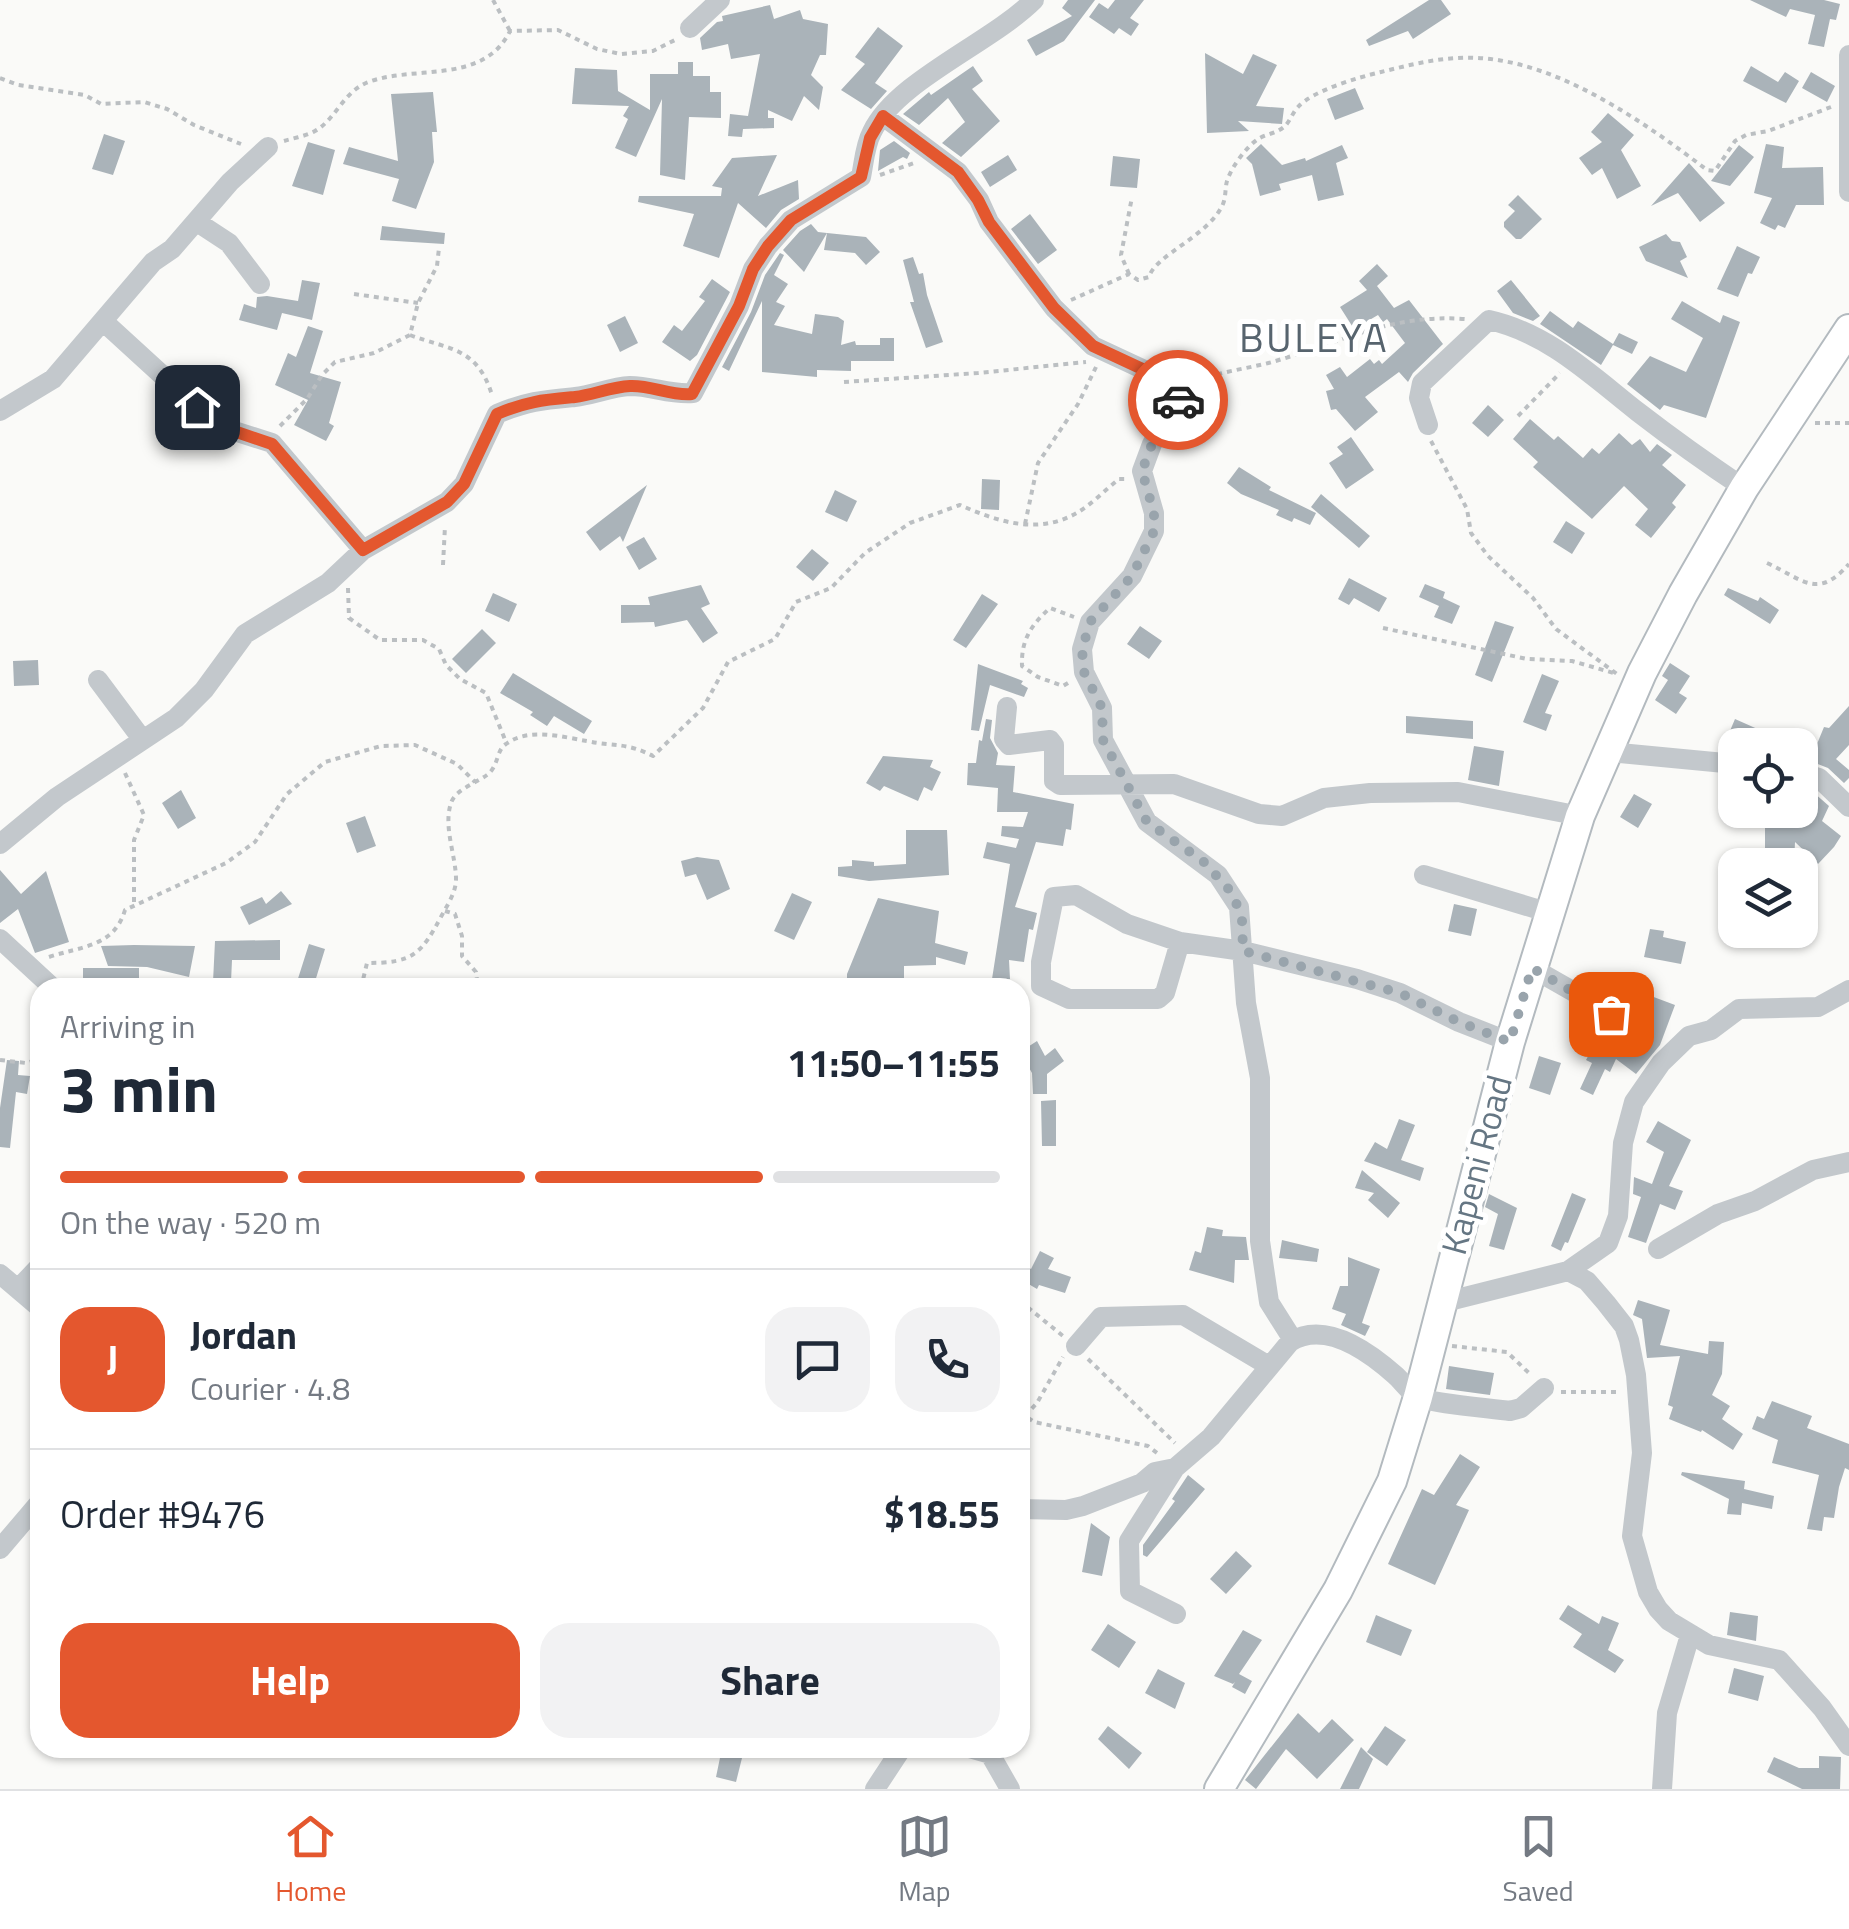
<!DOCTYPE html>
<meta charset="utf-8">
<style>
:root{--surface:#fff;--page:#f2f2f3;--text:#1f2937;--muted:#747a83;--line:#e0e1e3;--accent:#e4572e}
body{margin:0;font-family:"Titillium Web",sans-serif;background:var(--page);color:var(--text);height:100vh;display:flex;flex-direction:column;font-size:38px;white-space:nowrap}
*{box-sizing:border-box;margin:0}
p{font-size:32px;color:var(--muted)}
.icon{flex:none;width:55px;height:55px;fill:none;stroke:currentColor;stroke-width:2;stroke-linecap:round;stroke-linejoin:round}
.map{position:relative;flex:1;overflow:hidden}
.sheet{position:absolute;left:30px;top:978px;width:1000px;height:780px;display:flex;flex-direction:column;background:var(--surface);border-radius:30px;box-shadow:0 2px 8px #0004}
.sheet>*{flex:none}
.controls{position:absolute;left:1718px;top:728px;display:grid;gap:20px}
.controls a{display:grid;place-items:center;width:100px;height:100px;border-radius:20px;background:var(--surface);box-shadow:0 2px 8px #0004;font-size:50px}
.pin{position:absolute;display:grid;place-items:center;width:85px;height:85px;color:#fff;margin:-42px;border-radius:20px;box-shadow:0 5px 15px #0006}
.courier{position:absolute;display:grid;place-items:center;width:100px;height:100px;margin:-50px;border:8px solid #e4572e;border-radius:50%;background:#fff;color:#222;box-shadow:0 2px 12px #0007}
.summary em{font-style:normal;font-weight:700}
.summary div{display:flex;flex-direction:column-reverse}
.summary{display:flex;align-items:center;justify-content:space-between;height:170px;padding:0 30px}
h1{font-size:65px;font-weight:700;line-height:75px}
.bar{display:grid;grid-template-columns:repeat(4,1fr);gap:15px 10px;align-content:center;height:120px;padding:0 30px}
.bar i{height:12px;border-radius:8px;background:var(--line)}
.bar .selected{background:var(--accent)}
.bar p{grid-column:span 4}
.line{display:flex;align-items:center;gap:25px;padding:0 30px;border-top:2px solid var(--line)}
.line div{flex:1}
.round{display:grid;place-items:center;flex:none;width:105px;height:105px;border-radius:30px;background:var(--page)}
.primary-button{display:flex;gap:20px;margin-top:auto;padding:20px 30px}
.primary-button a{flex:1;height:115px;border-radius:30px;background:var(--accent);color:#fff;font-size:40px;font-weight:700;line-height:115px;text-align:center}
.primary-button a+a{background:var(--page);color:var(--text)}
.menu{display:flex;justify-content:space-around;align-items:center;height:140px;border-top:2px solid var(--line);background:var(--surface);font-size:28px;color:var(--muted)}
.menu a{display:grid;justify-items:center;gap:5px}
.menu .selected{color:var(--accent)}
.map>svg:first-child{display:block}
</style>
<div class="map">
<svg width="1849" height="1789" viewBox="0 0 1849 1789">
<rect width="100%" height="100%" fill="#fafaf8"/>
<path fill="#aab3b9" d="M1068,0H1095L1064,41L1036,56L1027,40L1072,16L1062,8Z
M1115,0H1144L1130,18L1139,24L1131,36L1119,28L1114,34L1089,17L1099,3L1108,9Z
M1429,0H1441L1451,14L1413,39L1408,31L1369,46L1366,40Z
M1750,0H1824L1840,4L1836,20L1830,19L1824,47L1808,44L1815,15L1790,9L1786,17Z
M770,5L774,19L800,10L803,19L828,24L826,55H820L811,75L823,87L819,110L804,96L792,121L768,110V118H774V128L743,129L742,137L728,136L730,114L748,116L760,54L731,59L728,44L702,50L700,38L717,22L723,21L722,16Z
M878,27L903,46L875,83L887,91L871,109L841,90L865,64L855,57Z
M1205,53L1243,74L1253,54L1277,65L1256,106L1284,108L1282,124L1238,121L1249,131L1207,133Z
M678,62H693V76H710V92H721V118L689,117L685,180L660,175L662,99L636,157L615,148L628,119L623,116L629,106L572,104L575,68L617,70L618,91L650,110V74H678Z
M973,66L983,81L972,89L1000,121L961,157L942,143L965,122L948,98L919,125L903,114L929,92L931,95Z
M1751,66L1778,82L1785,72L1799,81L1786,103L1743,81Z
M1811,72L1835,86L1827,102L1802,88Z
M1355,88L1364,109L1335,120L1327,99Z
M433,92L437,132H432L434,162L416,209L392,201L399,179L343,164L349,147L398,161L391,94Z
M1608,113L1634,135L1621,150L1641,186L1617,199L1602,168L1592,175L1579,158L1602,142L1591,132Z
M104,134L125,141L113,175L92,169Z
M894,141L910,153L907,159L903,157L878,171L880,150Z
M308,142L335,150L323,195L292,186Z
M1261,144L1282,165L1305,158L1306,161L1342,145L1348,158L1336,163L1344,195L1318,201L1312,175L1279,184L1281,190L1260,196L1252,164L1246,158Z
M1766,144L1784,147L1782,168L1823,167L1824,205H1796L1785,228L1778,225L1775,230L1760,223L1772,198L1754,193Z
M1739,145L1754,157L1730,186L1711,181Z
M777,155L758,196L798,180L799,199L781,210L766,228L738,203L719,258L683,246L694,214L638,202L639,196H721L722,188L712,186L732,158Z
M1008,155L1017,170L990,187L981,172Z
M1113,156L1140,159L1137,188L1110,186Z
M1689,163L1725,203L1700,222L1678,193L1651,206Z
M1518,195L1542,219L1521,239H1516L1504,227V222L1515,211L1508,205Z
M1030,214L1057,250L1038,264L1011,229Z
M811,224L818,232L827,233L804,272L783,250L800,231Z
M382,226L445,233L444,244L380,240Z
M827,233L866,237L880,252L866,265L855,253L824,250Z
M1666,234L1672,241L1680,242L1687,257L1680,261L1688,278L1646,261L1639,247Z
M1737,246L1760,257L1752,274L1748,273L1738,297L1717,289Z
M780,253L784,255L774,275L788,284L776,302L785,306L774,325L812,334L815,314L838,317L844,321L841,345L855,341L856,345H880V338H894V361H851V371L817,370V377L762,372V301L729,371L722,367L751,312L765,275Z
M913,257L919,274L923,273L927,295L943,342L926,348L910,302H914L903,260Z
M1377,264L1388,276L1377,286L1394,308L1409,300L1443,344L1413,373L1408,382L1399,372L1365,397L1378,412L1355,431L1336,409L1331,410L1326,391L1334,389L1326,375L1340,367L1347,377L1370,359L1374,364L1379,360L1382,364L1405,343L1387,319L1383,322L1378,315L1354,329L1340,307L1367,290L1359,281Z
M712,279L730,292L697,355L690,361L662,342L674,325L682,331L705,301L699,297Z
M302,280L320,283L312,320L282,313L277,330L239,320L244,304L256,308L257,297L267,296L298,301Z
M1511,280L1540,316L1533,321L1513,313L1497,291Z
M1682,301L1720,323L1723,315L1740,322L1706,418L1664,405L1660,410L1627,384L1650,356L1686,372L1703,338L1671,319Z
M1550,311L1573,328L1578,321L1613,344L1619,333L1638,342L1632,354L1613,345L1601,365L1540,324Z
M625,316L638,343L620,352L607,325Z
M308,326L323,331L310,373L341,382L329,423L334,426L326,441L294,425L308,400L275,385L288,353L296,357Z
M1488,405L1504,420L1488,437L1472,423Z
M1530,419L1554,440L1558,436L1583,458L1592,448L1599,454L1619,433L1632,445L1640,439L1650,452L1657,444L1672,455L1662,465L1686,485L1672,503L1676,507L1651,538L1635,525L1648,509L1624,486L1592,519L1533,467L1538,462L1513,439Z
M1351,437L1374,470L1346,489L1329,463L1343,454L1337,447Z
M1239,467L1271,487L1269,490L1316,513L1310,525L1294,518L1292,522L1276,515L1279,510L1241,494L1227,483Z
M982,479L1000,480L999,510L981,509Z
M647,485L623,542L620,536L600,551L586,532Z
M835,490L857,501L847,522L825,512Z
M1321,494L1370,536L1359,548L1311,507Z
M1566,521L1585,533L1572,554L1553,542Z
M644,537L657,559L639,570L626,547Z
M812,549L829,563L813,581L796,567Z
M1349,578L1387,598L1379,612L1354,598L1349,605L1338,599Z
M1425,584L1445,592L1443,598L1460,606L1452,624L1434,617L1439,606L1419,597Z
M701,585L710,604L701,608L718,633L703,643L687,620L655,627L654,622L621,623V605H650L648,597Z
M1728,588L1758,601L1760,597L1779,610L1770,624L1724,595Z
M493,593L517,604L509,622L485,611Z
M982,594L998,604L966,648L953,640Z
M1495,621L1514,627L1492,682L1475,675Z
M1140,626L1162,641L1149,659L1127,644Z
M482,629L496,643L466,673L452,659Z
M38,660L39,685L14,686L13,661Z
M1670,663L1690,676L1679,693L1687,698L1676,714L1655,700L1668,680L1662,676Z
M978,664L1023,681L1021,684L1028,688L1024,697L990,685L979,731L971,730Z
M513,673L592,721L584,734L554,716L547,726L530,715L533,712L500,693Z
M1542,674L1559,681L1545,713L1552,715L1546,731L1523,722Z
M1849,706V745L1836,759L1849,770V778L1844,783L1828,768L1810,761L1824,727L1829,728Z
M1406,716L1473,721V739L1406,733Z
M986,719L992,720L990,738L998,753L996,765L1015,766L1013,792L1074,804L1071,830L1066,829L1063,846L1036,842L1015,907L1037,913L1033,930L1029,929L1024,962L1009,960L1010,979H992L1010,864L983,858L987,842L1016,848L1019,839L1001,836L1002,826L1023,827L1028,812H997L998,788L967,785L968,763H976L979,740L982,741Z
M1735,719L1789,743V745H1724Z
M1474,746L1504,751L1499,786L1468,780Z
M883,756L933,760L930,767L941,772L932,791L924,787L918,801L884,786L880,791L866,783Z
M181,790L196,818L178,829L162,803Z
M1813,792L1829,806L1822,821L1841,836L1834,847L1818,864L1795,842L1794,865H1779V857H1765V820L1772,825L1774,822L1765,814L1771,810L1798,826Z
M1634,794L1652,804L1638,828L1620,817Z
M365,816L376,846L357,853L346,823Z
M906,830H947L949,875L869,881L838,876V867L852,866V860L874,862V866L906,864Z
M697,857L719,860L730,889L707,900L696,874L685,877L681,861Z
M0,870L21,894L46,871L69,942L35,953L18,909L0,923Z
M281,891L292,904L249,925L240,907L262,897L266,904Z
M792,893L812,902L794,940L774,931Z
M878,898L939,911L935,943L968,952L965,965L936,957V965L904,966V978L847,984V974Z
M1454,904L1477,909L1471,936L1448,931Z
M1650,929L1664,931L1663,937L1686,942L1681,964L1644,957Z
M280,940V960H232L231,982H213L215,941Z
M309,944L325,949L313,988H295Z
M134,945L195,946L189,977L147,967L108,966L101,946Z
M83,968H139V980L104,982V988H83Z
M1651,996L1675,1005L1660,1045L1636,1074L1616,1059L1610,1072L1605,1069L1593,1095L1580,1089L1592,1063L1586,1060L1593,1047L1597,1050L1604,1035L1624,1045L1638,1010L1645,1013Z
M1037,1041L1045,1056L1055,1048L1064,1061L1047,1074V1094H1033L1032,1073L1020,1052Z
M1539,1056L1561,1063L1550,1095L1529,1088Z
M7,1060L19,1061L18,1075L30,1076L27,1094L16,1092L10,1148L0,1147V1108Z
M1056,1100V1146H1042L1041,1101Z
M1399,1119L1415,1125L1401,1160L1424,1168L1420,1181L1364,1161L1375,1142L1387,1149Z
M1658,1121L1691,1140L1669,1186L1683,1191L1675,1210L1660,1204L1646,1243L1628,1237L1641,1197L1633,1194L1634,1177L1652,1184L1664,1152L1646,1142Z
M1362,1170L1400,1203L1388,1218L1368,1200L1374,1193L1355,1188Z
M1572,1193L1586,1199L1568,1243L1565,1242L1561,1251L1551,1246Z
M1489,1194L1517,1208L1504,1250L1489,1246L1498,1214L1485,1207Z
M1207,1227L1223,1230L1222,1236L1246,1237L1249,1260H1235L1234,1283L1189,1270L1195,1251L1201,1253Z
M1282,1240L1319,1249L1317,1262L1279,1258Z
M1040,1251L1054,1258L1048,1269L1071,1277L1065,1293L1039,1285L1037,1289L1020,1279V1262L1031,1269Z
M1348,1257L1380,1269L1362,1323L1370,1326L1365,1336L1341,1325L1346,1314L1332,1309L1340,1286H1348Z
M1638,1300L1670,1310L1660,1345L1708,1354L1709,1341L1724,1342L1722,1374L1712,1395L1730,1406L1722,1419L1743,1434L1733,1450L1702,1430L1701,1432L1669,1419L1673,1407L1668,1405L1680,1356L1647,1358L1642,1319L1633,1315Z
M1449,1366L1494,1373L1490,1395L1446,1389Z
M1772,1401L1812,1416L1807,1428L1849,1444V1470L1845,1468L1839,1487L1834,1518L1824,1517L1822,1531L1807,1529L1819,1475L1772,1463L1778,1440L1752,1429L1757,1416L1764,1419Z
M1460,1454L1480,1467L1456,1505L1469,1510L1435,1585L1388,1564L1422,1489L1434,1495Z
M1682,1472L1745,1481L1744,1489L1774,1496L1772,1509L1742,1503L1741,1515L1727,1514L1729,1499L1681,1475Z
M1188,1475L1205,1489L1147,1557L1143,1555V1545L1175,1501L1172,1499Z
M1091,1523L1110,1537L1102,1576L1082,1572Z
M1236,1551L1252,1566L1226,1594L1210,1579Z
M1568,1605L1599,1624L1602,1616L1619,1623L1608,1650L1624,1660L1615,1673L1573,1647L1582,1634L1559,1619Z
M1730,1612L1758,1616L1756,1641L1727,1635Z
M1376,1615L1412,1630L1401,1656L1366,1642Z
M1108,1624L1136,1642L1119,1668L1091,1650Z
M1243,1630L1262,1640L1239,1674L1252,1681L1245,1694L1232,1687L1235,1682L1233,1684L1214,1676Z
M1734,1668L1764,1676L1758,1701L1728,1693Z
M1158,1669L1185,1683L1175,1709L1145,1693Z
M1298,1713L1319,1733L1332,1719L1354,1740L1317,1779L1286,1749L1256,1789L1245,1780Z
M1108,1726L1142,1753L1129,1769L1098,1739Z
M1385,1726L1406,1740L1387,1766L1367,1752Z
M1361,1747L1373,1759L1359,1789H1340Z
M721,1753L742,1758L736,1782L716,1777Z
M1819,1756L1841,1757L1840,1789H1802L1767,1772L1774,1757L1799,1768H1819Z"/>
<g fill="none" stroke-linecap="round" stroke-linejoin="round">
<g stroke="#b3babf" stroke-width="32">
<path id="secondary" d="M1219,1789L1338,1590L1392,1481L1418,1397L1510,1042L1580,816L1642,673L1683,594L1744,488L1849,329"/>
</g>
<path stroke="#bbbfc2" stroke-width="4" stroke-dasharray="5 5" stroke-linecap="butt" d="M493,0L510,31
M0,78L18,85L85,95L101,104L144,102L167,109L194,125L241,144
M284,141C294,138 306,136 315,131C335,120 343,93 366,83C412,64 483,86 510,31L558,30L597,49L621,54L653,51L675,40
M880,175L914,163
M1129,274L1121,255L1132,197
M354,294L418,303
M1071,300L1129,274L1138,280L1149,277C1155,255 1209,236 1223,204C1226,197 1225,188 1227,181C1231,168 1246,147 1258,139C1266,134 1278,133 1285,126C1290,121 1293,112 1298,107C1312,91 1359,77 1381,72C1413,64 1445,56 1478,58C1559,62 1644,122 1707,170L1715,171L1735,141L1746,135L1768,131L1831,107
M410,335C450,350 477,347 492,395
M1198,380C1226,370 1255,368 1282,359C1348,339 1394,314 1465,319
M844,382L978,373L1086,362
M1518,416L1560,373
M1815,423H1849
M280,426L307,399L322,375L335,362L374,353L410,335L418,303L437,266L439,248
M1025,524L1038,463L1078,404L1096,367
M1767,563C1804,580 1817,600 1849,564
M443,565L445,526
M348,588L349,618L380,640H423L439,649L446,665L460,679L486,693L506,742
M1383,628L1527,659L1572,661L1617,674L1556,629L1533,598L1488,556L1471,533L1467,509L1431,441
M1068,683L1063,686L1038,677L1022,666C1021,640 1031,625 1050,608L1074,617
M125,773L144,815L134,840V906
M445,911L455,914L462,936V956L476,972L478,988
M49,957C82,946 114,947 125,910L226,863L255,842L287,794L325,762L381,746L415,745L457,764L475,782
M361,988L367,963C414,963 421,954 442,915C448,904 456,892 456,879C456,856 443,827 451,803C455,790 476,783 487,775C499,766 496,750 506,744C529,727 562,737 587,741C615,747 626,742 653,756L703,708L728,662L775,639L796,602L831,588L865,553L910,523L960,505C996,521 1036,535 1075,514C1090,506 1105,490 1119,479H1125
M0,1060L26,1063L40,1059
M1020,1301L1063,1336
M1452,1346L1507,1352L1532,1376
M1088,1359L1175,1443
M1561,1392H1617
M1020,1412L1034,1422L1148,1446L1157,1453
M1025,1416L1037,1403L1063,1357
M1020,1442L1028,1418"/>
<path stroke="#c3c8cc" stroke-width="20" d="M690,28L720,0
M1849,55V192
M883,116L958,172L979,200L989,222L1054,308L1093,346L1181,387L1177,404L1152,444L1142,471L1154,513V531L1132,576L1090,622L1082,649L1084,672L1102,708L1103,740L1147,822L1218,875L1239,907L1246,1003L1260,1078V1241L1269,1302L1293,1340
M197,222L229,243L260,284
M104,322L197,407L228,429L272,443L363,550
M0,411L53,379L153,262L172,249L230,182L268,147
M1428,425L1419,398L1422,383L1489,320C1548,333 1592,376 1638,412C1673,439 1708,464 1744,488
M98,680L142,739
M1007,707L1004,739L1009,745L1050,740L1054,745V781L1060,785L1174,784L1259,814L1282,816L1324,798L1370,793L1458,792L1580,816
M1609,752L1735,764
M1800,772L1819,778L1849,807
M0,844L57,797L176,718L204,690L245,634L328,583L363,550L447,502L464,484L497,414C528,401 543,400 575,397C593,395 611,387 630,386C652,386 670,395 693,393L739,306L753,269L768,246L791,220L861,177C864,162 865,145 872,132C896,81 991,43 1034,0
M1424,875L1550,913
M0,939L53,988
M1180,942L1165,993L1158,999H1069L1041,986V962L1054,897L1076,895L1127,924L1180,942L1243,951L1357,979L1400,993L1459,1022L1510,1042
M1532,968L1611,1013
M1658,1249L1718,1214L1755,1201L1813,1170L1849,1162
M1568,1271L1608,1243L1618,1216L1623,1143L1634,1102L1661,1063L1689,1036L1711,1030L1739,1009L1818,1007L1849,990
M0,1274L40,1308
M19,1288L40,1266
M1441,1303L1568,1271L1587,1281L1606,1303L1624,1326L1629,1340L1636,1375L1642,1453L1632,1536L1648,1592L1658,1609L1669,1621L1709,1645L1779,1660L1822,1708L1849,1746
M1076,1346L1101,1317L1183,1315L1269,1366
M1175,1468L1129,1541L1130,1591L1176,1614
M1020,1509L1066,1510L1083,1506L1142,1483L1155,1472L1175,1468L1211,1437L1290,1342C1325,1320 1368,1351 1395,1375C1402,1381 1409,1392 1417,1396C1430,1404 1491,1408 1510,1411L1521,1408L1544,1388
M0,1549L40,1502
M969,1748L990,1754L1010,1789
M875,1789L902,1748
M1662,1789L1667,1713L1690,1635"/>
<use href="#secondary" stroke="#fff" stroke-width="28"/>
</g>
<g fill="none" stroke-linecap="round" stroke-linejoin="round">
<path stroke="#99a4ac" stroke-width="10" stroke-dasharray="0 18" d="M1178,400L1152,444L1142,471L1154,513V531L1132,576L1090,622L1082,650L1084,672L1102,708L1103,740L1147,822L1203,861L1233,894L1242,920L1243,951L1400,993L1459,1022L1510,1042L1532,968L1611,1014"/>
<path stroke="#e4572e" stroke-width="12" d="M197,407L228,429L272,444L363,550L447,502L464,484L497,414C528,401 543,400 575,397C593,395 611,387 630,386C652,385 670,396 692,394L739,306L753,269L768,246L791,220L861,177L870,138L883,116L958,172L978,200L989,222L1054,308L1093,346L1181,387L1178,400"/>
</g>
<g text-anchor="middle" stroke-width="10" stroke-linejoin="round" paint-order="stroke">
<g font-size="35" fill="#657683" stroke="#fff">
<text transform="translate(1477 1165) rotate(-75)" y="12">Kapeni Road</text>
</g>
<g font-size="40" letter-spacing="2.5" fill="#57646e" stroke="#fff">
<text x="1314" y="352">BULEYA</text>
</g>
</g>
</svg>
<div class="controls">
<a><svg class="icon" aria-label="locate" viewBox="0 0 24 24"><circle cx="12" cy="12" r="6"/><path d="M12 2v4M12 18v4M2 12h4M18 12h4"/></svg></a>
<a><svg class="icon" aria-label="layers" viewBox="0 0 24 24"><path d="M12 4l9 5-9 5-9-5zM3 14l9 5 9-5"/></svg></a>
</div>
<div class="pin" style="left:1611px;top:1014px;background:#ea580c"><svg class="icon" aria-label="bag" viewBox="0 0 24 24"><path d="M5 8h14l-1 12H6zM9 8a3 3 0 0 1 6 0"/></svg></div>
<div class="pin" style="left:197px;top:407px;background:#1f2937"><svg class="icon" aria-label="home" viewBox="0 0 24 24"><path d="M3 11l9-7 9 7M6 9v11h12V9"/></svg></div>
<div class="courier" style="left:1178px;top:400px"><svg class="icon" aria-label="car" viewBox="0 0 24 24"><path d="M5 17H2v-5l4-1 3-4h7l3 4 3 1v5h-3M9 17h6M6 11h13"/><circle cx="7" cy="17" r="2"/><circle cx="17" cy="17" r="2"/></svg></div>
<section class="sheet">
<div class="summary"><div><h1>3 min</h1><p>Arriving in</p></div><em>11:50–11:55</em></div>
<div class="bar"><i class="selected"></i><i class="selected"></i><i class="selected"></i><i></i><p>On the way · 520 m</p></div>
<div class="line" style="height:180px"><b class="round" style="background:var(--accent);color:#fff">J</b><div><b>Jordan</b><p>Courier · 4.8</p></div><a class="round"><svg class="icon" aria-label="chat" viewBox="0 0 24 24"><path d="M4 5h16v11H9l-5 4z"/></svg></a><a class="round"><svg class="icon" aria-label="phone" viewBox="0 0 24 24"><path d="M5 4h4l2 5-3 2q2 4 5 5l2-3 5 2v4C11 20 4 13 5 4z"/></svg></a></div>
<div class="line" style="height:130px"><div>Order #9476</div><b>$18.55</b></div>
<div class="primary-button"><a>Help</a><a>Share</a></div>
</section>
</div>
<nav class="menu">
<a class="selected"><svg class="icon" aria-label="home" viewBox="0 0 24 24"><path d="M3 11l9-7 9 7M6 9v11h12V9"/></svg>Home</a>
<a><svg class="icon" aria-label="map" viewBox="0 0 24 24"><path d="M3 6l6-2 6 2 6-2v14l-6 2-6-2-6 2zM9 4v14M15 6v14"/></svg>Map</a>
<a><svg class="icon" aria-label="saved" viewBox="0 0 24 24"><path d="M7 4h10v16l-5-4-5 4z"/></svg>Saved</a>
</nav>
